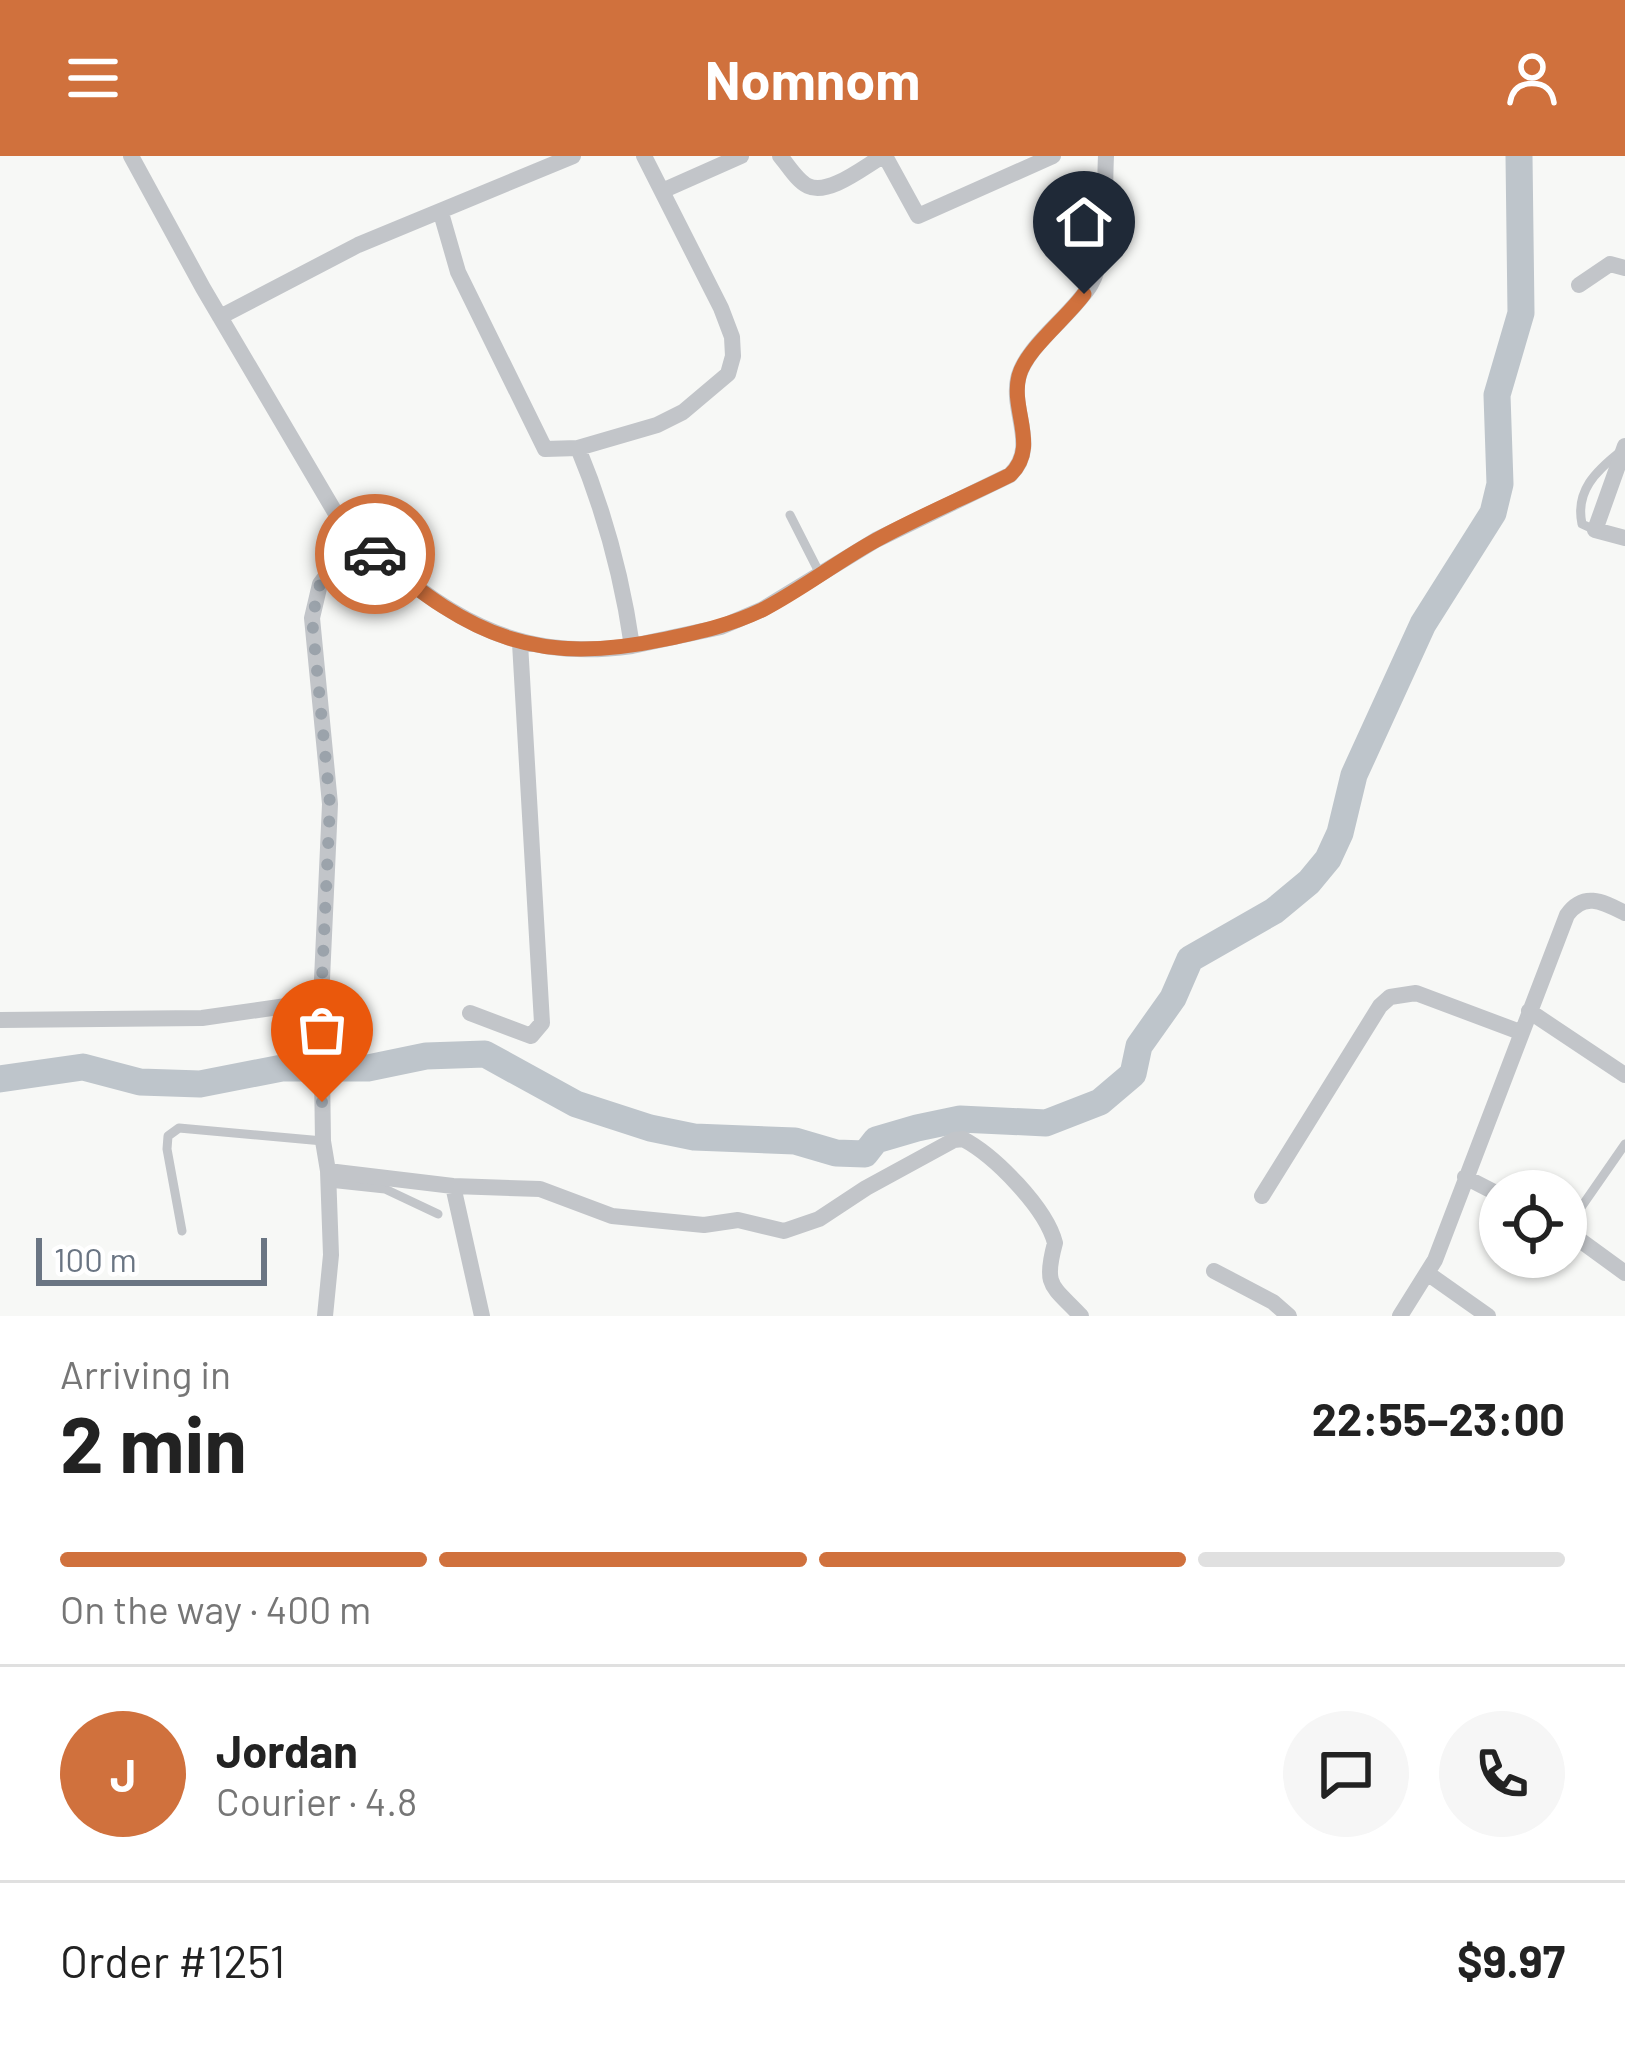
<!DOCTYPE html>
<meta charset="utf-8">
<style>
:root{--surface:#fff;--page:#f6f6f6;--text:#222;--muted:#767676;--line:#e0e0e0;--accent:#d0713d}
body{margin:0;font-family:Barlow,sans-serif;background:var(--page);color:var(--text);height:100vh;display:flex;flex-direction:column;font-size:45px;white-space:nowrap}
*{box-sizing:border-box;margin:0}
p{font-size:39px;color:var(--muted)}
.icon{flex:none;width:66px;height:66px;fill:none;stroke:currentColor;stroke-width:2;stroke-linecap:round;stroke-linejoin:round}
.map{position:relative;height:1160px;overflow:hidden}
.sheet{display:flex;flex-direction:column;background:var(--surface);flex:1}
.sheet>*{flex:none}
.controls{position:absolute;left:1479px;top:1014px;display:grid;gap:24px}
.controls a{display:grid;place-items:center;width:108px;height:108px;border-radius:50%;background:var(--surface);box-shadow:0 3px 9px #0004;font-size:60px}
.scale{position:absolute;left:36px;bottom:30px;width:231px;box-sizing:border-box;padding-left:12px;border:6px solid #6a7583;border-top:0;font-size:33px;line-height:42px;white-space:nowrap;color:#6a7583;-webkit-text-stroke:9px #fff;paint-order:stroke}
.pin{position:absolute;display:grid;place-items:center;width:102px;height:102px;color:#fff;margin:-123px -51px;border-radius:50% 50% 50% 0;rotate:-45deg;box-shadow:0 0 12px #0007}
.pin .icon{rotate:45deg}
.courier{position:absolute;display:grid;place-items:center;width:120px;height:120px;margin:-60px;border:9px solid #d0713d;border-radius:50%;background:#fff;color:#222;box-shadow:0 3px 15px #0007}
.summary em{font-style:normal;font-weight:700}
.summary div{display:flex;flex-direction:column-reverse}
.summary{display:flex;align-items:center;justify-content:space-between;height:204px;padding:0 60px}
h1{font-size:78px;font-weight:700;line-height:90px}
.bar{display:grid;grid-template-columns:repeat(4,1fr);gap:18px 12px;align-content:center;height:144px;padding:0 60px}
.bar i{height:15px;border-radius:9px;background:var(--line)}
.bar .active{background:var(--accent)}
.bar p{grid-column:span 4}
.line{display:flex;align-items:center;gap:30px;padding:0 60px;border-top:3px solid var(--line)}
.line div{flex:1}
.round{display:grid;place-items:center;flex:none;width:126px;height:126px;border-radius:63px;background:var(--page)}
header{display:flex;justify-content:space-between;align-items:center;height:156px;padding:0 60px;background:var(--accent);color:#fff;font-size:54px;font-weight:700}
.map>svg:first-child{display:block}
</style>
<header><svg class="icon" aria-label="menu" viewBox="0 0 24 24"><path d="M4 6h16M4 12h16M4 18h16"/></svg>Nomnom<svg class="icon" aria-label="person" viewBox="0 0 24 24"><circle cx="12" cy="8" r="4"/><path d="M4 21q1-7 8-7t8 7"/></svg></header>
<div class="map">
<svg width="1625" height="1160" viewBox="0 0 1625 1160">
<rect width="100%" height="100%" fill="#f7f8f6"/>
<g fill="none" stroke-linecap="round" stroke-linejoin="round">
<path stroke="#bec5cb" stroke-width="27" d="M0,923L83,911L140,926L200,928L282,912H368L426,900L485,898L576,948L650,972L694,981L795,985L836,997L865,998L876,984L917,972L960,963L1046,967L1100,946L1133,918L1139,890L1173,842L1190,803L1274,755L1309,726L1328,703L1340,677L1354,619L1423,468L1493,357L1500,328L1497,239L1521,157L1519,0"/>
<path stroke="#c2c5c9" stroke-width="9" d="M790,359L820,418
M1595,374L1582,368C1575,335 1596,315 1620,296
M329,1027L385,1033L438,1058
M1566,1073L1625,988
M182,1075L167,993L168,980L179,972L323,985"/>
<path stroke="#c2c5c9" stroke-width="16" d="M131,0L203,132L342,368L355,381C443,457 510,507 632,490
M780,0C788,9 797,25 808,30C829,40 865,10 883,0
M885,0L918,60L1053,0
M662,35L741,0
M441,57L458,116L545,293L578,292C605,357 622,420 632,490L721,471L763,453L876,384L1010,319C1039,291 1011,257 1018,223C1025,190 1073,159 1091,128C1108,99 1104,35 1106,0
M1579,129L1610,108L1625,112
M220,161L358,89L573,0
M1625,290L1595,374L1625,382
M578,292L657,269L683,256L728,218L733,200L732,181L721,152L644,0
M1529,855L1625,919
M470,857L531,880L542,867L520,487
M0,864L202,862L321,845
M328,1015L453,1030L540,1033L612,1060L704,1069L738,1064L784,1075L819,1063L866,1032L954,984L963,983C995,1000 1046,1052 1055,1087C1043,1131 1052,1129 1081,1160
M1465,1021L1500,1039
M453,1030L482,1160
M1262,1040L1380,850L1390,841L1416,837L1520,876
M1566,1074L1625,1117
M1214,1115L1273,1146L1289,1160
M1427,1117L1488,1160
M325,1160L331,1099L328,1015L323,985L321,845L330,648L312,462L320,428L355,381
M1400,1160L1435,1104L1567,759C1584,735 1603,746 1625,757"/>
</g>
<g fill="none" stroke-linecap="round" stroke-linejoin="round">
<path stroke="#9ba3ab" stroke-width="12" stroke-dasharray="0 21.6" d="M322,946L321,845L330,648L312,463L320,428L355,381L375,398"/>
<path stroke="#d0713d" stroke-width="15" d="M375,398C472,482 538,510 666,483C699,476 731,469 762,454C799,435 834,408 871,387C915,362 964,342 1010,319C1040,291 1010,254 1019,220C1026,193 1067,162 1084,138"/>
</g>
</svg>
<div class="controls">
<a><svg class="icon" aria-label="locate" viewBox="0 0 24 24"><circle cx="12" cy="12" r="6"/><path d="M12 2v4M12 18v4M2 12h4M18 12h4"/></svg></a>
</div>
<div class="scale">100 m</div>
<div class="pin" style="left:322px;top:946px;background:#ea580c"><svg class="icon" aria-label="bag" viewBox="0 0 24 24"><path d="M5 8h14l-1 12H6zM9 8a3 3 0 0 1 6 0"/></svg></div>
<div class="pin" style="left:1084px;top:138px;background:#1f2937"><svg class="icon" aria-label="home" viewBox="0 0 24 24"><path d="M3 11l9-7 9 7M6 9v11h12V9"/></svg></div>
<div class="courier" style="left:375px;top:398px"><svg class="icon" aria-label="car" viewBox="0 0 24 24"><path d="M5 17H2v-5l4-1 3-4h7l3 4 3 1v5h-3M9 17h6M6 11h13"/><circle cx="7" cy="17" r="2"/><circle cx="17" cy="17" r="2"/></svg></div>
</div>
<section class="sheet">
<div class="summary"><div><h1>2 min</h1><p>Arriving in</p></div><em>22:55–23:00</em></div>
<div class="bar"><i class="active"></i><i class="active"></i><i class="active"></i><i></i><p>On the way · 400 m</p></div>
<div class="line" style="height:216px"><b class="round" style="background:var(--accent);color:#fff">J</b><div><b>Jordan</b><p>Courier · 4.8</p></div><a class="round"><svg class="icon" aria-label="chat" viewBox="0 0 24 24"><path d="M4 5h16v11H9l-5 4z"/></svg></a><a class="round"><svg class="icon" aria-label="phone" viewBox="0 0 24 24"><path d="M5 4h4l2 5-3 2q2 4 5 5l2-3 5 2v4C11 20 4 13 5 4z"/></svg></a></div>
<div class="line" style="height:156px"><div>Order #1251</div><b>$9.97</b></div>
</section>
